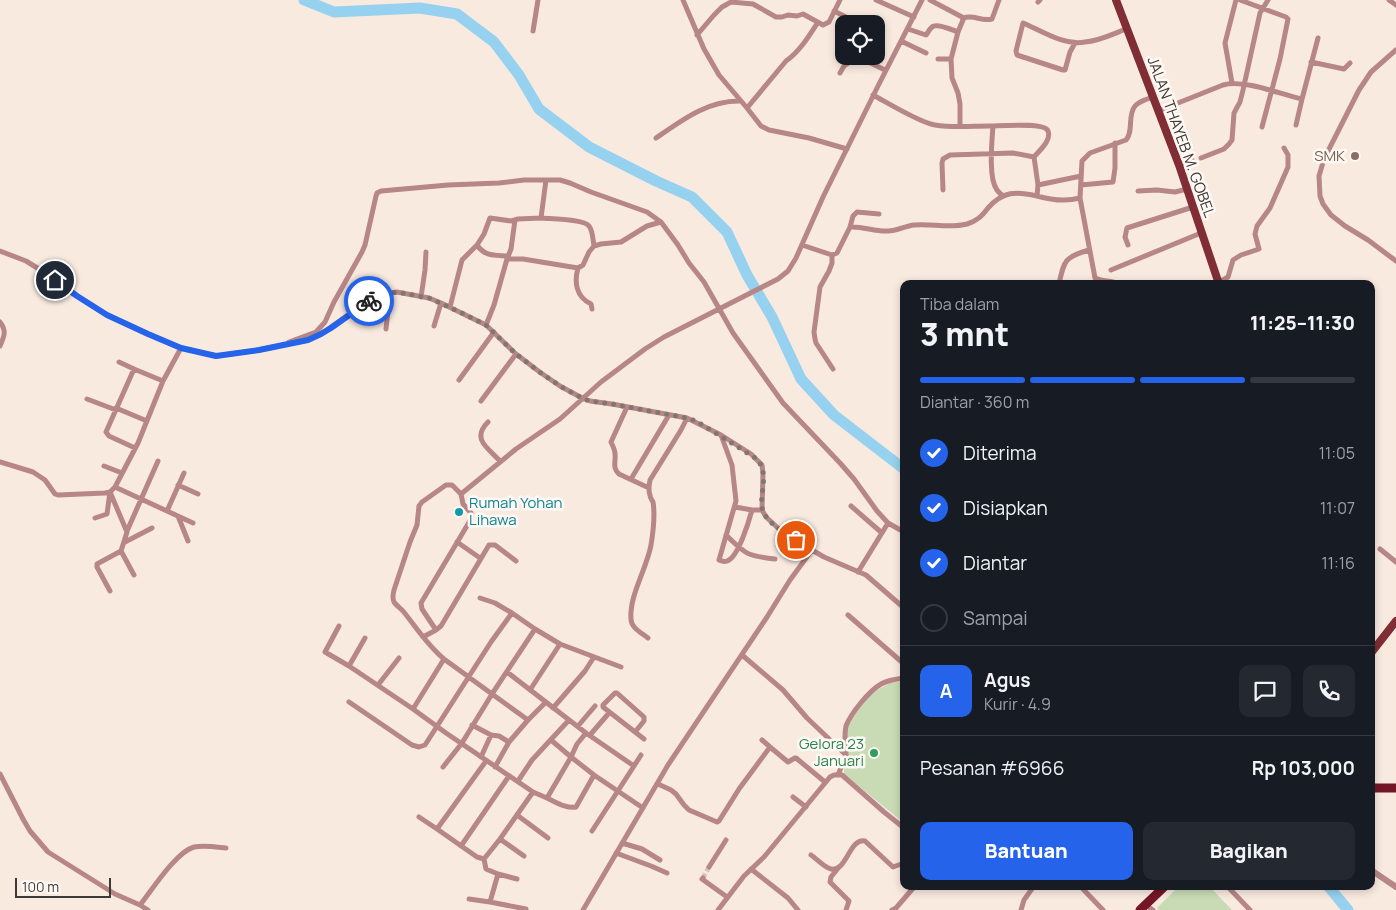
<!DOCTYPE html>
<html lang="id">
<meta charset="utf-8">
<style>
:root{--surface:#171b24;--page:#242831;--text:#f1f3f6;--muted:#9ea1a6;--line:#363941;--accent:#2563eb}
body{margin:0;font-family:Manrope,sans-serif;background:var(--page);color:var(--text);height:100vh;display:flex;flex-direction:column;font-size:19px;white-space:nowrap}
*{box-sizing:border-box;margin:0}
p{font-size:16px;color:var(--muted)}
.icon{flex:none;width:28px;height:28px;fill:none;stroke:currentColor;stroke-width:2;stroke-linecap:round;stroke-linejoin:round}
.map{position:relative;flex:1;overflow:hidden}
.drawer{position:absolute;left:900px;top:280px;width:475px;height:610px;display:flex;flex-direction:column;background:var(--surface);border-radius:10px;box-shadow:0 2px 8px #0003}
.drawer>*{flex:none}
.fabs{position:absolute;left:835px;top:15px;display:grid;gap:10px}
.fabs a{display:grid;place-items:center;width:50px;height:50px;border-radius:10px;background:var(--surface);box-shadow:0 2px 8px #0003;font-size:25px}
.scale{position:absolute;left:15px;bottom:12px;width:96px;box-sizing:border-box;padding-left:5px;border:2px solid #3f3935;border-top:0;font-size:14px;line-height:18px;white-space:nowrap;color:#3f3935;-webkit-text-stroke:4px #fff9f5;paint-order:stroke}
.pin{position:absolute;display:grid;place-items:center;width:42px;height:42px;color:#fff;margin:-21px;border:2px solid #fff;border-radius:50%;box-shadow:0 1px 5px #0007}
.courier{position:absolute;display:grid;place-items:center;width:50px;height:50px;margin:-25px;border:4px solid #2563eb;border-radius:50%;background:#fff;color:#222;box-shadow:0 1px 6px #0007}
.headline em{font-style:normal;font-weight:800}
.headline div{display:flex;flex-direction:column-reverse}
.headline{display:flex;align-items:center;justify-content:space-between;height:85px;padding:0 20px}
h1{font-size:32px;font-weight:800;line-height:38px}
.bar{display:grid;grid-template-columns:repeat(4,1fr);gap:8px 5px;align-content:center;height:60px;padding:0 20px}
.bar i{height:6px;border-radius:4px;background:var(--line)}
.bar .active{background:var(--accent)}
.bar p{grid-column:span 4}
.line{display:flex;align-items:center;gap:12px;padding:0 20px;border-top:1px solid var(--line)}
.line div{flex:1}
.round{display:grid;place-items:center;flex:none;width:52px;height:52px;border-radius:10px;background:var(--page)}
ol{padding:0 20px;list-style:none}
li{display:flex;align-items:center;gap:15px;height:55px}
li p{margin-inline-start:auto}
li .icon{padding:5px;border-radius:50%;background:var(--accent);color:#fff;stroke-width:4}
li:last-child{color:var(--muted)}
li i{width:28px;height:28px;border:2px solid var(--line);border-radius:50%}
.cta{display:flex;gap:10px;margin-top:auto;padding:10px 20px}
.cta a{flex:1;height:58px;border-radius:10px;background:var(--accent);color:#fff;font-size:20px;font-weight:800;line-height:58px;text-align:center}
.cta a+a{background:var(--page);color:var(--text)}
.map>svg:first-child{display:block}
</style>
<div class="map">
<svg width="1396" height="910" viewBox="0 0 1396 910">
<rect width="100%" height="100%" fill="#f9eae0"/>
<path fill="#c9dbb5" d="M904,681V823L844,774V732L853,715L872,693L890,683Z
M1179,886H1209L1232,910H1159L1157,908Z"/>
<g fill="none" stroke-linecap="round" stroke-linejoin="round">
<path stroke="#96d2ef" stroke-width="11" d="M304,0L334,12L420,8L457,14L494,42L519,75L539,109L589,147L656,181L692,197L727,232L747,275L772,317L801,379L834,415L904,469
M1328,886L1348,910"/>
<path stroke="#d4c7be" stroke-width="5" stroke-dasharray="5 2.5" stroke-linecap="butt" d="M703,878L709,867"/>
<path stroke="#b78686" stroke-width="5" d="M683,0L704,49L719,75L747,108L761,126L769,130L809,138L847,149
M876,0L914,17
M930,0L962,17L963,20L958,32
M1240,0L1286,17L1288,19L1280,59L1262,127
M1389,0L1396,5
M1038,2L1040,0
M834,11L852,20L853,24
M963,18C975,14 980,22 992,19L999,0
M908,29L926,35C928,33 930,27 934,26C940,24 952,30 958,32L951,59L952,78L958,93L960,104V126
M533,31L538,0
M697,35L714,15L722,7L731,2L753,4L776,17H782L788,15L797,16L803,14L823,25L829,22L840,0
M901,41L926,53
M1075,43L1070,52L1065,70H1063L1017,55L1016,51L1023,23C1042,31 1064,46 1085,42C1099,41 1113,34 1126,29
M1396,50L1371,72L1359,90L1324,159L1319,176L1320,196L1323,204L1331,215L1345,226L1368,240L1396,261
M858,57L885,70
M938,59H951
M1311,62L1344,69L1350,63
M840,73L844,66L858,56
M1232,83L1225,43L1236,0
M873,95C888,103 920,123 935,125C953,128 972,126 989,126C999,126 1045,122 1048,131C1052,140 1039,151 1034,157L1013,153L950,155L943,159L942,163L943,190
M1302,99L1318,38
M747,108L786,61C800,51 809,36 818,22
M1158,111L1223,85C1245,79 1279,94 1302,99L1296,125
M993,126C992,141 988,178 997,190C999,193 1001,194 1003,196
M656,138C682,120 708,100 741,101
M1201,158L1224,149L1229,144L1232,140L1234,113L1240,102L1243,90L1260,13L1268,0
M1179,165L1192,160
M1038,185L1081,176
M1081,185L1113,182L1115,168V143
M1138,191L1157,190L1175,192L1187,189
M1037,196C1051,200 1065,202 1080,198
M541,218C551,219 584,219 589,226C593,231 593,241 594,246
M850,227L853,216L857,212L879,214
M477,245C485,257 495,255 508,256
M802,245L832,255L837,253L850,227C863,226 875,232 888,231C897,231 905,226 914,225C932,223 948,229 967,224C977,221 982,216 988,208C1003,191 1016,191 1037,196L1038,185L1034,157
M1128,245L1125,237L1127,228L1193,207
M0,251L26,261L39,269L77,296L107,315L148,334L181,348L216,356L259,350L307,340L321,334L355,310L373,298L383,294L397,292L429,298L441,303L486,325L516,354L541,373L560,386L582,398L590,401L612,404L687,418L721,435L751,454L762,465L763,473L762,510L766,517L779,529L812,550L824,557L866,575L904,608
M832,255V263L829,271L820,287L814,332L815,339L816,343L833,369
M507,259L511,249L515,220
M578,268C574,282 576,297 591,304L592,309
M1111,270L1201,233
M1218,283L1228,277L1233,260L1241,255L1259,249L1255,234L1257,226L1270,208L1288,167V155L1284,148
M1059,284C1064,260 1065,257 1089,250
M1119,284C1111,280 1102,282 1095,278L1080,198L1082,161L1090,153L1126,140C1134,131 1127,116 1135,106C1139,101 1147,99 1153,97
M421,297L425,270L426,252
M450,307L462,260L477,245L484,234L490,218L511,221L518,219L541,218L546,180
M0,322C7,331 4,337 0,346
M486,325L494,305L507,259H523L578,268L583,265L589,252L594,246L601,244L621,242L647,226L661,222L678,245L689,263L704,282L733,333L783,403L840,463L854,479L877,511L888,523L904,532
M434,326L441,303
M386,329L390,293
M289,342L316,332L325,322L334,302L362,252L365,245L376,196L377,193L381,191L448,185L499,183L524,180H560L570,183L591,192L647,212L661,222
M119,362L134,369
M459,380L494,332
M87,399L116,410
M481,401L516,354
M627,407L611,442C613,446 615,450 615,454C616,462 612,468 619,474L649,488
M116,408L147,421
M488,422C471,439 488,448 500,461
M721,435L732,465L736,501L719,560C721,561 724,562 727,561C738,558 749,521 752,510
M135,448L109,436L106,432L134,369L163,381
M0,462L33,472L45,480L55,494L58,495L105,493L110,492L115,487L138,443L163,381L181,348
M104,466L122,473
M631,479L669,415
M178,485L198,494
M115,487L193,523
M851,506L882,533
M735,507L752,510H762
M167,511L184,473
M178,516L188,541
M95,518L107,514L110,492
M127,531L158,461
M726,535C746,555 748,556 775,559
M125,542L152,528
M457,542L480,558
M1380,549L1396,562
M121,551L134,575
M858,572L888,523
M110,591L97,567V564L121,551L127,532L110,492
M512,613L535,629L560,644L621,667
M848,615L904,664
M339,626L325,652L349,666L413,709L446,733L533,792L547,798L571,757L594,775L643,808
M436,630L441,626L489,545H495L516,561
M423,637L436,630L422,609L421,603L471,519V513L463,504L461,494L516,449L560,419L601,382L645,349L664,337L778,279L788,271L796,258L823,197L879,84L922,0
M648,638C642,633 631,628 631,619C629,596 647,568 651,545C653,533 655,514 653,502C652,500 650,498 650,495C648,490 649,485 650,480L681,430L687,418
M742,655L783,690L807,718L846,755L838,775
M349,666L365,638
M507,672L586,733L577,744L571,757L551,740
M378,685L399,658
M530,690L560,644
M349,702L412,745L419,747L425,745L491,642L512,613L495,603L480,598
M553,708L585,671L594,657
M413,709L444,659C427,645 416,627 403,611C400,608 396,605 394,602C392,598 393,594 394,590L410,542L417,525L419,506L422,502L446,485H452L461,494
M528,720L492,694L535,629
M472,725L491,735L499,736L509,742
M578,726L595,706
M635,732L644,721V717L617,693H615L603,705V707L644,739
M586,733L634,766L592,831
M590,735L609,713
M762,740L770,747
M846,754C845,745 844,735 846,726C851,713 869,691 881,684C888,680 896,679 904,678
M481,757L491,735
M634,766L641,755
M443,767L462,743L492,694L444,659
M495,767L509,742L528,720L546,702
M0,774L23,819L30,831L48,852L115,894L140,905L148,910
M518,781L532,760L569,720
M658,784L671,790L676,794L684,805L689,810L717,822L719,821L739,789L770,747L788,762L795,758H796L825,782
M793,797L806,807
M547,798C556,802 566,809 576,807L594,775
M517,815L548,838
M419,817L437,829L486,761
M437,829L477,857L484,859L500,839L533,792
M500,839L524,856
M622,843L642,849L660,860
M461,846L509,776
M616,853L651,866L667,873
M811,855C817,859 825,868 831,869C847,872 849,838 865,841L893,867L904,863
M709,867L726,840
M839,867L831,877L830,882L849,901L846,910
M751,869L788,898L798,910
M498,874L517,879
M703,878L702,879L727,897
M1080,886L1103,910
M1227,886L1250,910
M469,899L490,902L498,874L486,869L484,859
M490,902L526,909
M140,905C152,890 176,852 194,847C204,845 216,847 226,848
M1150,908L1153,910
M583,910L668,765L767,617L790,580L812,550
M718,910L744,876L764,857L830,777L834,775H842L884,812L904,828
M892,910L896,908L915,886
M1021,910L1024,900L1034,886"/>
<path stroke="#b78686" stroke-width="6" d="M1371,870L1396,887"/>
<path stroke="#802d35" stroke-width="8" d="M1116,0L1179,165L1219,284
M1371,653L1396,621"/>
<path stroke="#741626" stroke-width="9" d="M1371,788H1396
M1140,910L1165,886"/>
</g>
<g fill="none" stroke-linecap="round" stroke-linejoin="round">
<path stroke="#807771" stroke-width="5" stroke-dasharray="0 9" d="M369,301L383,294L397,292L429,298L460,312L486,325L516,354L541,373L560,386L582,398L590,401L612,404L687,418L696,421L757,459C772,478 755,500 765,515C772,526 785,533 796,540"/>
<path stroke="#2563eb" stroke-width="6" d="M55,280L77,296L107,315L148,334L181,348L216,356L259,350L308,340L321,334L331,328L369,301"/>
</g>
<circle fill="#8d6e63" stroke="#fff9f5" stroke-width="2" cx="1355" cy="156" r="5"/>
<circle fill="#0f9aa8" stroke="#fff9f5" stroke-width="2" cx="459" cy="512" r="5"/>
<circle fill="#2e9e5b" stroke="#fff9f5" stroke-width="2" cx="874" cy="753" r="5"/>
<g text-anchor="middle" stroke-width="5" stroke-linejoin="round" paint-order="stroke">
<g font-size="15" fill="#3f3935" stroke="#fff9f5">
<text transform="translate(1181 137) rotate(70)" y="5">JALAN THAYEB M. GOBEL</text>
</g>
<g font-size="15" fill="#785e54" stroke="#fff9f5" text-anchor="end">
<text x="1345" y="161">SMK</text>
</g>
<g font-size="15" fill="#0d838f" stroke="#fff9f5" text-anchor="start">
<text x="469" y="508">Rumah Yohan<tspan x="469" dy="17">Lihawa</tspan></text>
</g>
<g font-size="15" fill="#27864d" stroke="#fff9f5" text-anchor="end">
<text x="864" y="749">Gelora 23<tspan x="864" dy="17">Januari</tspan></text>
</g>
</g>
</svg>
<div class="fabs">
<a><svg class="icon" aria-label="locate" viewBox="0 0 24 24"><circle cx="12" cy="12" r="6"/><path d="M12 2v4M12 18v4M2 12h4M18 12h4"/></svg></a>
</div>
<div class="scale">100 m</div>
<div class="pin" style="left:796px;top:540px;background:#ea580c"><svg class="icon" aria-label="bag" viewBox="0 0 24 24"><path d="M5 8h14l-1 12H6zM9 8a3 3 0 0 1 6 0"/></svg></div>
<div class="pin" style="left:55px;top:280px;background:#1f2937"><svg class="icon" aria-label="home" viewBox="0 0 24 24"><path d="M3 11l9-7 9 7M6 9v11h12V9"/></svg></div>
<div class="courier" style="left:369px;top:301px"><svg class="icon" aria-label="bike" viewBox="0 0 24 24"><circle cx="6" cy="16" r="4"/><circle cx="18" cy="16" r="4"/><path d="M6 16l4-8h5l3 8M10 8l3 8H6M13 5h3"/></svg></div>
<section class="drawer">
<div class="headline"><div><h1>3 mnt</h1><p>Tiba dalam</p></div><em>11:25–11:30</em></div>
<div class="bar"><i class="active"></i><i class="active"></i><i class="active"></i><i></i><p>Diantar · 360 m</p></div>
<ol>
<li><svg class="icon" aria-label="check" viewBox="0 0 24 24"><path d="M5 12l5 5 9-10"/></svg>Diterima<p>11:05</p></li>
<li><svg class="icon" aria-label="check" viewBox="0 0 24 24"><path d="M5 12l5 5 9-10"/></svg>Disiapkan<p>11:07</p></li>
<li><svg class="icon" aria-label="check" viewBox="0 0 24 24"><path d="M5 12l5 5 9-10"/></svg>Diantar<p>11:16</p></li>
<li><i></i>Sampai</li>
</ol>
<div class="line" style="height:90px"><b class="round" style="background:var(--accent);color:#fff">A</b><div><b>Agus</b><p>Kurir · 4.9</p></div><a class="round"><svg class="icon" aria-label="chat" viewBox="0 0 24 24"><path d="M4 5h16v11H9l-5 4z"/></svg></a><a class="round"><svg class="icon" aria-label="phone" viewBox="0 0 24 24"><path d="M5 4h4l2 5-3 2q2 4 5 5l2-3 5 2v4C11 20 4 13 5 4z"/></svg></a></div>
<div class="line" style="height:65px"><div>Pesanan #6966</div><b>Rp 103,000</b></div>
<div class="cta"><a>Bantuan</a><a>Bagikan</a></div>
</section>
</div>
